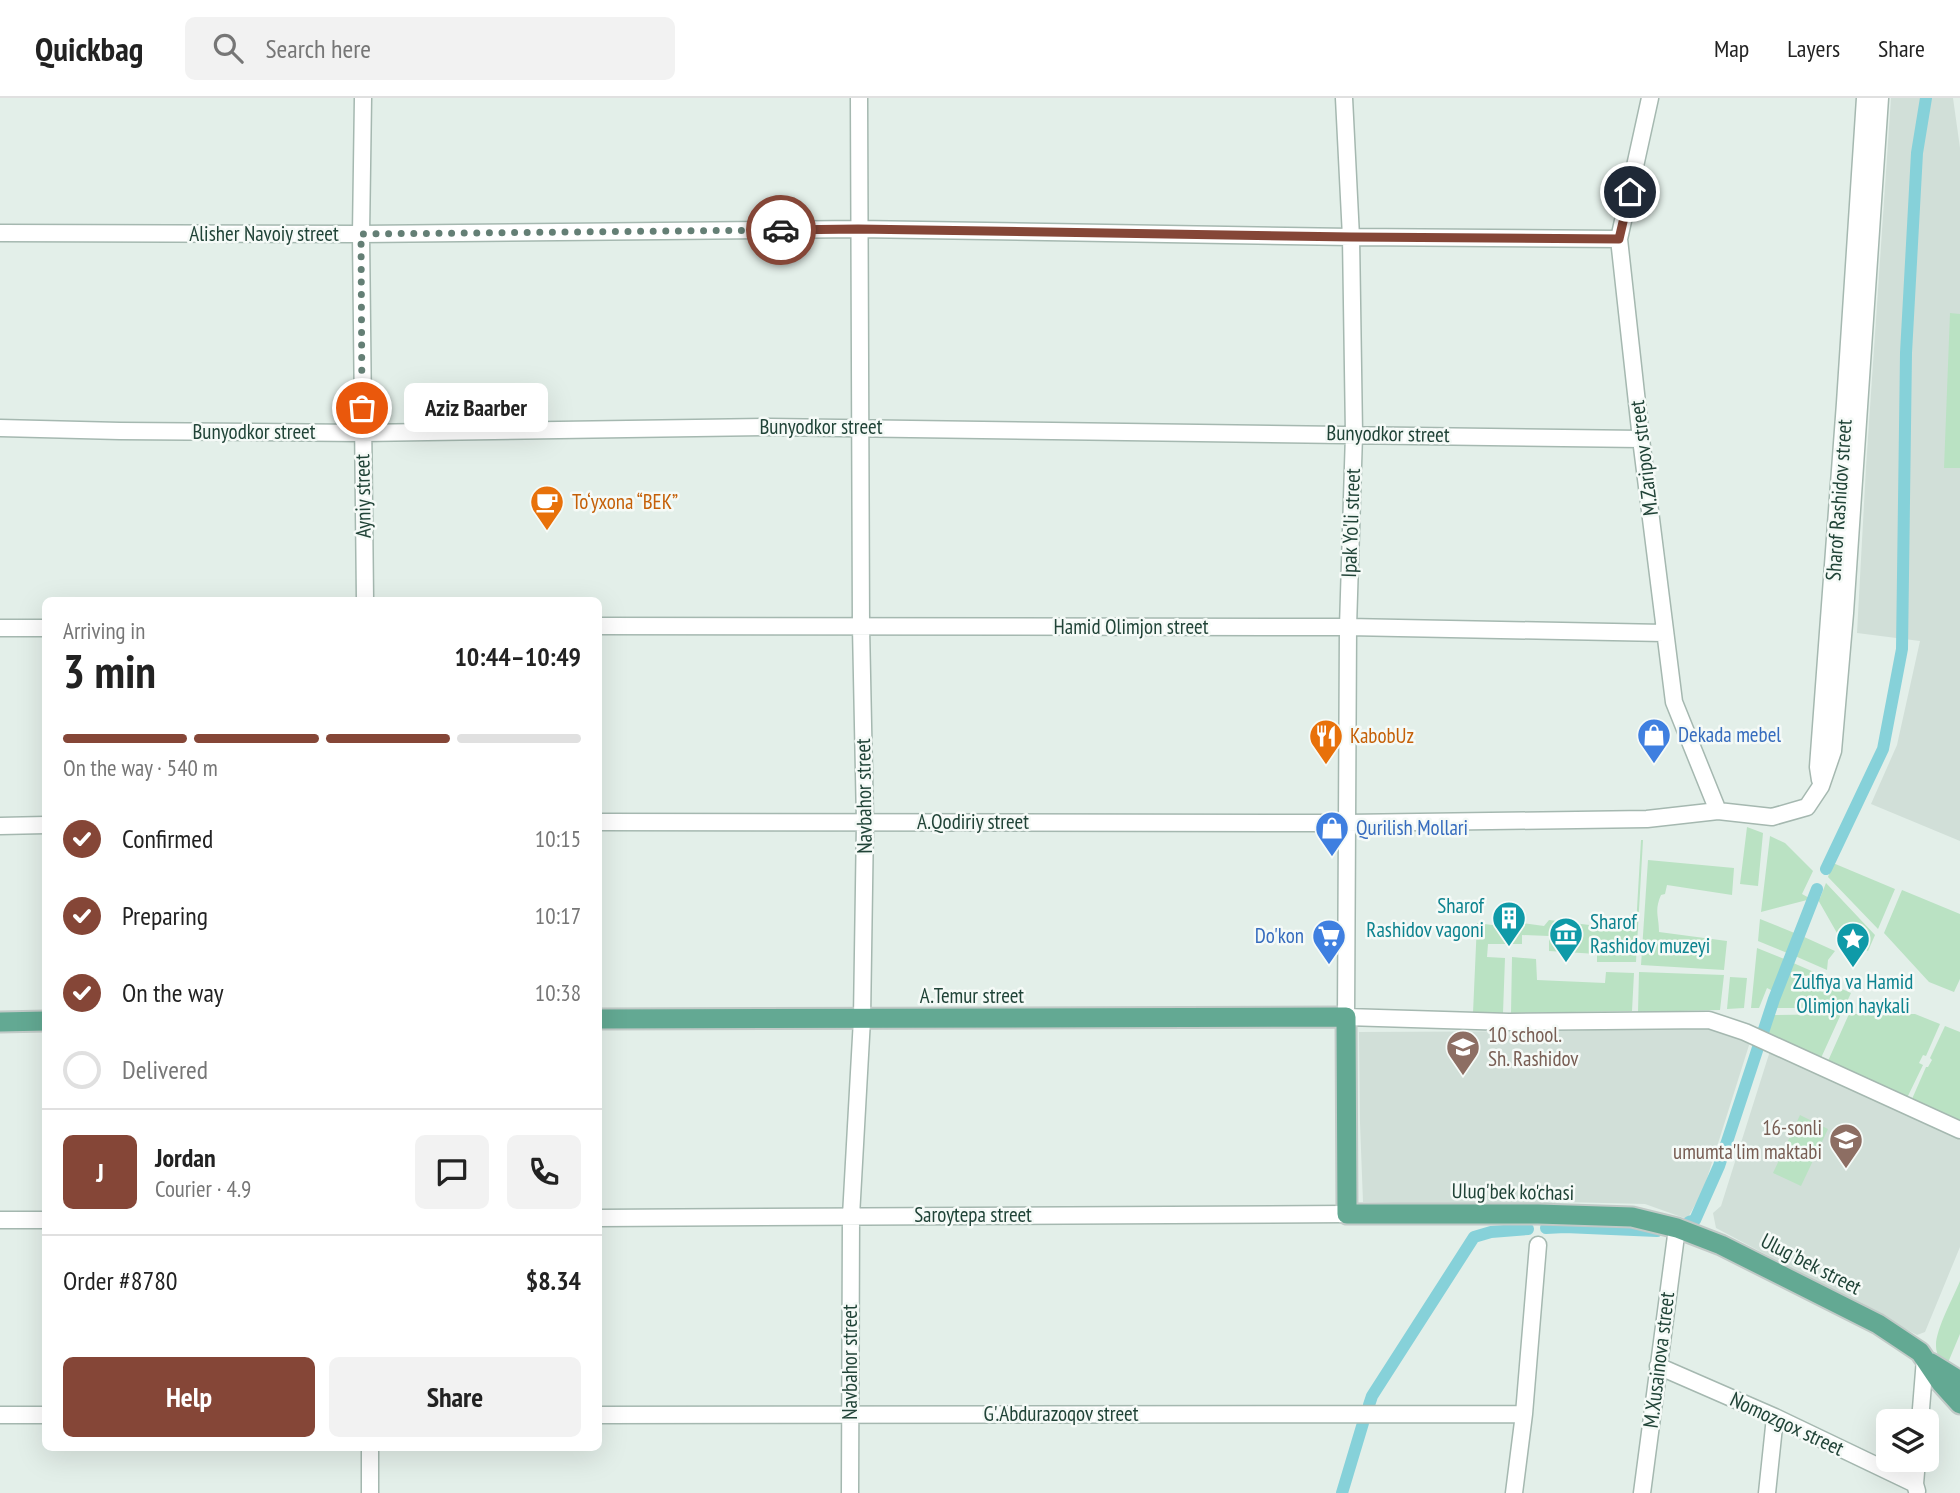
<!DOCTYPE html>
<meta charset="utf-8">
<style>
:root{--surface:#fff;--page:#f2f2f2;--text:#222;--muted:#767676;--line:#e0e0e0;--accent:#854637}
body{margin:0;font-family:"PT Sans Narrow",sans-serif;background:var(--page);color:var(--text);height:100vh;display:flex;flex-direction:column;font-size:26px;white-space:nowrap}
*{box-sizing:border-box;margin:0}
p{font-size:23px;color:var(--muted)}
.icon{flex:none;width:38px;height:38px;fill:none;stroke:currentColor;stroke-width:2;stroke-linecap:round;stroke-linejoin:round}
.map{position:relative;flex:1;overflow:hidden}
.panel{position:absolute;left:42px;top:499px;width:560px;height:854px;display:flex;flex-direction:column;background:var(--surface);border-radius:10px;box-shadow:0 7px 28px #0002}
.panel>*{flex:none}
.controls{position:absolute;left:1876px;top:1311px;display:grid;gap:14px}
.controls a{display:grid;place-items:center;width:63px;height:63px;border-radius:10px;background:var(--surface);box-shadow:0 7px 28px #0002;font-size:35px}
.pin{position:absolute;display:grid;place-items:center;width:60px;height:60px;color:#fff;margin:-30px;border:4px solid #fff;border-radius:50%;box-shadow:0 2px 7px #0007}
.courier{position:absolute;display:grid;place-items:center;width:70px;height:70px;margin:-35px;border:5px solid #854637;border-radius:50%;background:#fff;color:#222;box-shadow:0 2px 9px #0007}
.bubble{position:absolute;height:49px;border-radius:10px;background:var(--surface);box-shadow:0 7px 28px #0002;font-size:23px;font-weight:600;line-height:49px;text-align:center}
.summary em{font-style:normal;font-weight:600}
.summary div{display:flex;flex-direction:column-reverse}
.summary{display:flex;align-items:center;justify-content:space-between;height:119px;padding:0 21px}
h1{font-size:46px;font-weight:600;line-height:52px}
.bar{display:grid;grid-template-columns:repeat(4,1fr);gap:10px 7px;align-content:center;height:84px;padding:0 21px}
.bar i{height:9px;border-radius:5px;background:var(--line)}
.bar .selected{background:var(--accent)}
.bar p{grid-column:span 4}
.line{display:flex;align-items:center;gap:18px;padding:0 21px;border-top:2px solid var(--line)}
.line div{flex:1}
.round{display:grid;place-items:center;flex:none;width:74px;height:74px;border-radius:10px;background:var(--page)}
ol{padding:0 21px;list-style:none}
li{display:flex;align-items:center;gap:21px;height:77px}
li p{margin-inline-start:auto}
li .icon{padding:7px;border-radius:50%;background:var(--accent);color:#fff;stroke-width:4}
li:last-child{color:var(--muted)}
li i{width:38px;height:38px;border:4px solid var(--line);border-radius:50%}
.action{display:flex;gap:14px;margin-top:auto;padding:14px 21px}
.action a{flex:1;height:80px;border-radius:10px;background:var(--accent);color:#fff;font-size:28px;font-weight:600;line-height:80px;text-align:center}
.action a+a{background:var(--page);color:var(--text)}
header{display:flex;align-items:center;gap:42px;box-sizing:border-box;height:98px;padding:0 35px;background:var(--surface);border-bottom:2px solid var(--line)}
header strong{font-size:33px}
nav{display:flex;gap:38px;margin-inline-start:auto;font-size:24px}
.search{width:490px;height:63px;background:var(--page);display:flex;align-items:center;gap:18px;box-sizing:border-box;padding:0 24px;border-radius:10px;color:var(--muted);font-size:26px}
.map>svg:first-child{display:block}
</style>
<header>
<strong>Quickbag</strong>
<div class="search"><svg class="icon" aria-label="search" viewBox="0 0 24 24"><circle cx="10" cy="10" r="6"/><path d="M15 15l6 6"/></svg>Search here</div>
<nav><a>Map</a><a>Layers</a><a>Share</a></nav>
</header>
<div class="map">
<svg width="1960" height="1395" viewBox="0 0 1960 1395">
<rect width="100%" height="100%" fill="#e3efe9"/>
<path fill="#d1dfd8" d="M1891,0H1953L1960,50V743L1871,706L1897,647L1920,543L1857,535L1866,369Z
M1711,926L1750,944L1703,1093L1687,1121L1645,1106L1563,1104L1486,1108L1363,1104L1360,1025L1359,934L1568,933Z
M1770,953L1960,1036V1149L1925,1234L1917,1237L1716,1130L1713,1115L1721,1108Z"/>
<path fill="#bae2c3" d="M1950,215L1960,216V370H1944Z
M1747,729L1763,735L1758,788L1740,786Z
M1770,738L1785,745L1813,773L1802,796L1811,801L1761,814Z
M1641,742H1643L1636,864H1597V856L1549,853V838L1522,837V846H1488L1487,859L1505,860L1503,915H1473L1477,825L1500,828L1502,825L1521,828L1523,825L1544,828L1549,822L1630,832L1636,828Z
M1648,762L1734,770L1732,797L1667,787L1665,796L1661,797C1654,813 1659,818 1659,834L1727,843L1724,872L1641,867Z
M1833,765L1895,791L1878,831L1828,779Z
M1826,785L1875,837L1868,853L1852,846L1845,849L1817,800H1820Z
M1902,792L1960,816V881L1954,894L1929,884L1884,835Z
M1760,821L1797,836L1790,856L1758,843Z
M1802,838L1835,853L1828,862L1827,872L1795,858Z
M1757,850L1787,862L1775,894L1767,890L1759,910H1751Z
M1512,859L1536,861L1537,882L1605,885L1606,874L1634,875L1632,913L1511,915Z
M1791,864L1830,881L1833,887L1851,895L1844,910H1776L1780,900L1778,899Z
M1639,874L1724,877L1720,912L1638,914Z
M1730,879L1747,880L1744,910L1727,911Z
M1841,916L1821,960L1767,938L1774,917Z
M1849,916H1915L1940,926L1926,958L1923,957L1919,965L1923,967L1907,1000L1828,963Z
M1945,928L1960,934V1022L1912,1001L1926,969H1928L1932,962L1930,960Z
M1800,1017L1828,1031L1801,1088L1773,1075Z
M1960,1183V1236L1947,1267C1941,1262 1936,1257 1936,1248C1935,1233 1954,1198 1960,1183Z"/>
<g fill="none" stroke-linecap="round" stroke-linejoin="round">
<path stroke="#86d1d9" stroke-width="12" d="M1826,771L1883,651L1902,551L1906,255L1917,55L1926,0
M1689,1124L1695,1122L1719,1068L1774,901L1817,791
M1546,1130L1565,1129L1657,1133
M1369,1307L1372,1298L1474,1139L1491,1134L1528,1131
M1342,1395L1363,1325"/>
<g stroke="#a5b8b0" stroke-width="19">
<path id="minor" d="M363,0L361,136L365,502
M1650,0L1619,141L1641,341L1674,604L1718,713
M1880,0L1845,515L1833,653L1821,688L1807,709L1772,719L1718,713L1647,721L1347,725L1346,919L1509,924L1709,922L1745,934L1960,1032
M0,135L361,136L858,131L1351,139L1619,141
M0,330L120,333L362,335L768,329L1641,341
M598,528L1348,529L1664,535
M0,530H46
M1820,682L1818,669L1845,305L1865,0
M598,724L1347,725L1348,529L1354,336L1351,139L1344,0
M0,728L46,727
M598,1120L1347,1116
M0,1122H46
M1658,1268L1775,1319L1915,1386
M0,1317H46
M598,1317L1524,1316
M1920,1323L1925,1261
M370,1349V1395
M1917,1393L1915,1386L1917,1362
M850,1395L851,1118L862,921L865,724L861,529L859,0
M1514,1395L1524,1316L1538,1147
M1642,1395L1677,1130
M1767,1395L1775,1319"/>
</g>
<g stroke="#c1cac7" stroke-width="23">
<path id="major" d="M598,921L1346,919L1347,1116H1538L1632,1119L1677,1130L1721,1147L1878,1226L1920,1254L1941,1285L1960,1306
M0,924L46,923
M1931,1265L1960,1283"/>
</g>
<use href="#minor" stroke="#fff" stroke-width="16"/>
<use href="#major" stroke="#63a993" stroke-width="19"/>
</g>
<g fill="none" stroke-linecap="round" stroke-linejoin="round">
<path stroke="#647f75" stroke-width="7" stroke-dasharray="0 12.6" d="M362,310L361,136L781,132"/>
<path stroke="#854637" stroke-width="9" d="M781,132L858,131L1351,139L1619,141L1630,94"/>
</g>
<defs>
<g id="cafe-pin" transform="scale(1.75)"><path d="M0 17L-7.5 6A9.5 9.5 0 1 1 7.5 6Z" fill="#e8710a" stroke="#f5faf7"/><path d="M-5.5-4.5H6V0H3Q3 3.5 0 3.5H-2.5Q-5.5 3.5-5.5 0ZM3-3.2v2h1.7v-2ZM-6 4.5H4V6H-6Z" fill="#fff"/></g>
<g id="shop-pin" transform="scale(1.75)"><path d="M0 17L-7.5 6A9.5 9.5 0 1 1 7.5 6Z" fill="#3f7fe0" stroke="#f5faf7"/><path d="M-5-2.5h2.3a2.7 3.5 0 0 1 5.4 0H5L5.5 6h-11ZM-1.5-2.5h3a1.5 2.3 0 0 0-3 0Z" fill="#fff"/></g>
<g id="restaurant-pin" transform="scale(1.75)"><path d="M0 17L-7.5 6A9.5 9.5 0 1 1 7.5 6Z" fill="#e8710a" stroke="#f5faf7"/><path d="M-5-6h1v4h1v-4h1v4h1v-4h1v5L-1.5 .5V6h-2V.5L-5-1ZM5-6V6H3V1.5H1.5Q1.5-4 5-6Z" fill="#fff"/></g>
<g id="building-pin" transform="scale(1.75)"><path d="M0 17L-7.5 6A9.5 9.5 0 1 1 7.5 6Z" fill="#0f9aa8" stroke="#f5faf7"/><path d="M-4-6H4V6H1V3H-1V6H-4ZM-2.5-4.3h1.7v1.8h-1.7ZM.8-4.3h1.7v1.8H.8ZM-2.5-1h1.7V.8h-1.7ZM.8-1h1.7V.8H.8Z" fill="#fff"/></g>
<g id="museum-pin" transform="scale(1.75)"><path d="M0 17L-7.5 6A9.5 9.5 0 1 1 7.5 6Z" fill="#0f9aa8" stroke="#f5faf7"/><path d="M0-6L6-3V-2H-6V-3ZM-5-1h2V3h-2ZM-1-1h2V3h-2ZM3-1h2V3H3ZM-6 4H6V6H-6Z" fill="#fff"/></g>
<g id="supermarket-pin" transform="scale(1.75)"><path d="M0 17L-7.5 6A9.5 9.5 0 1 1 7.5 6Z" fill="#3f7fe0" stroke="#f5faf7"/><path d="M-6-5.5h2.5l.6 2H6L4.5 2H-2.5L-4.4-4H-6ZM-1.5 3.2a1.3 1.3 0 1 0 .1 0ZM3 3.2a1.3 1.3 0 1 0 .1 0Z" fill="#fff"/></g>
<g id="sight-pin" transform="scale(1.75)"><path d="M0 17L-7.5 6A9.5 9.5 0 1 1 7.5 6Z" fill="#0f9aa8" stroke="#f5faf7"/><path d="M0-6L1.8-2.2L6-1.7L2.9 1.2L3.7 5.4L0 3.3L-3.7 5.4L-2.9 1.2L-6-1.7L-1.8-2.2Z" fill="#fff"/></g>
<g id="school-pin" transform="scale(1.75)"><path d="M0 17L-7.5 6A9.5 9.5 0 1 1 7.5 6Z" fill="#8d6e63" stroke="#f5faf7"/><path d="M0-5L7-2L0 1L-7-2ZM-4 1L0 2.5L4 1V4Q0 6-4 4Z" fill="#fff"/></g>
</defs>
<g fill-rule="evenodd">
<use href="#cafe-pin" x="547" y="404"/>
<use href="#shop-pin" x="1654" y="637"/>
<use href="#restaurant-pin" x="1326" y="638"/>
<use href="#shop-pin" x="1332" y="730"/>
<use href="#building-pin" x="1509" y="820"/>
<use href="#museum-pin" x="1566" y="836"/>
<use href="#supermarket-pin" x="1329" y="838"/>
<use href="#sight-pin" x="1853" y="841"/>
<use href="#school-pin" x="1463" y="949"/>
<use href="#school-pin" x="1846" y="1042"/>
</g>
<g text-anchor="middle" stroke-width="5" stroke-linejoin="round" paint-order="stroke">
<g font-size="21" fill="#204337" stroke="#f5faf7">
<text x="264" y="143">Alisher Navoiy street</text>
<text x="821" y="336">Bunyodkor street</text>
<text x="254" y="341">Bunyodkor street</text>
<text transform="translate(1388 336) rotate(1)" y="7">Bunyodkor street</text>
<text transform="translate(1644 360) rotate(-97)" y="7">M.Zaripov street</text>
<text transform="translate(363 398) rotate(-91)" y="7">Ayniy street</text>
<text transform="translate(1839 402) rotate(-86)" y="7">Sharof Rashidov street</text>
<text transform="translate(1351 425) rotate(-88)" y="7">Ipak Yo'li street</text>
<text x="1131" y="536">Hamid Olimjon street</text>
<text transform="translate(864 698) rotate(-91)" y="7">Navbahor street</text>
<text x="973" y="731">A.Qodiriy street</text>
<text x="972" y="905">A.Temur street</text>
<text transform="translate(1513 1094) rotate(1)" y="7">Ulug'bek ko'chasi</text>
<text x="973" y="1124">Saroytepa street</text>
<text transform="translate(1811 1166) rotate(27)" y="7">Ulug'bek street</text>
<text transform="translate(1659 1262) rotate(-83)" y="7">M.Xusainova street</text>
<text transform="translate(850 1264) rotate(-90)" y="7">Navbahor street</text>
<text x="1061" y="1323">G'.Abdurazoqov street</text>
<text transform="translate(1787 1326) rotate(25)" y="7">Nomozgoх street</text>
</g>
<g font-size="21" fill="#c56008" stroke="#f5faf7" text-anchor="start">
<text x="572" y="411">To‘yxona “BEK”</text>
<text x="1350" y="645">KabobUz</text>
</g>
<g font-size="21" fill="#366cbe" stroke="#f5faf7" text-anchor="start">
<text x="1678" y="644">Dekada mebel</text>
<text x="1356" y="737">Qurilish Mollari</text>
<text x="1304" y="845" text-anchor="end">Do'kon</text>
</g>
<g font-size="21" fill="#0d838f" stroke="#f5faf7" text-anchor="end">
<text x="1484" y="815">Sharof<tspan x="1484" dy="24">Rashidov vagoni</tspan></text>
<text x="1590" y="831" text-anchor="start">Sharof<tspan x="1590" dy="24">Rashidov muzeyi</tspan></text>
<text x="1853" y="891" text-anchor="middle">Zulfiya va Hamid<tspan x="1853" dy="24">Olimjon haykali</tspan></text>
</g>
<g font-size="21" fill="#785e54" stroke="#f5faf7" text-anchor="start">
<text x="1488" y="944">10 school.<tspan x="1488" dy="24">Sh. Rashidov</tspan></text>
<text x="1822" y="1037" text-anchor="end">16-sonli<tspan x="1822" dy="24">umumta'lim maktabi</tspan></text>
</g>
</g>
</svg>
<div class="controls">
<a><svg class="icon" aria-label="layers" viewBox="0 0 24 24"><path d="M12 4l9 5-9 5-9-5zM3 14l9 5 9-5"/></svg></a>
</div>
<div class="pin" style="left:362px;top:310px;background:#ea580c"><svg class="icon" aria-label="bag" viewBox="0 0 24 24"><path d="M5 8h14l-1 12H6zM9 8a3 3 0 0 1 6 0"/></svg></div>
<div class="pin" style="left:1630px;top:94px;background:#1f2937"><svg class="icon" aria-label="home" viewBox="0 0 24 24"><path d="M3 11l9-7 9 7M6 9v11h12V9"/></svg></div>
<div class="courier" style="left:781px;top:132px"><svg class="icon" aria-label="car" viewBox="0 0 24 24"><path d="M5 17H2v-5l4-1 3-4h7l3 4 3 1v5h-3M9 17h6M6 11h13"/><circle cx="7" cy="17" r="2"/><circle cx="17" cy="17" r="2"/></svg></div>
<div class="bubble" style="left:404px;top:285px;width:144px">Aziz Baarber</div>
<section class="panel">
<div class="summary"><div><h1>3 min</h1><p>Arriving in</p></div><em>10:44–10:49</em></div>
<div class="bar"><i class="selected"></i><i class="selected"></i><i class="selected"></i><i></i><p>On the way · 540 m</p></div>
<ol>
<li><svg class="icon" aria-label="check" viewBox="0 0 24 24"><path d="M5 12l5 5 9-10"/></svg>Confirmed<p>10:15</p></li>
<li><svg class="icon" aria-label="check" viewBox="0 0 24 24"><path d="M5 12l5 5 9-10"/></svg>Preparing<p>10:17</p></li>
<li><svg class="icon" aria-label="check" viewBox="0 0 24 24"><path d="M5 12l5 5 9-10"/></svg>On the way<p>10:38</p></li>
<li><i></i>Delivered</li>
</ol>
<div class="line" style="height:126px"><b class="round" style="background:var(--accent);color:#fff">J</b><div><b>Jordan</b><p>Courier · 4.9</p></div><a class="round"><svg class="icon" aria-label="chat" viewBox="0 0 24 24"><path d="M4 5h16v11H9l-5 4z"/></svg></a><a class="round"><svg class="icon" aria-label="phone" viewBox="0 0 24 24"><path d="M5 4h4l2 5-3 2q2 4 5 5l2-3 5 2v4C11 20 4 13 5 4z"/></svg></a></div>
<div class="line" style="height:91px"><div>Order #8780</div><b>$8.34</b></div>
<div class="action"><a>Help</a><a>Share</a></div>
</section>
</div>
